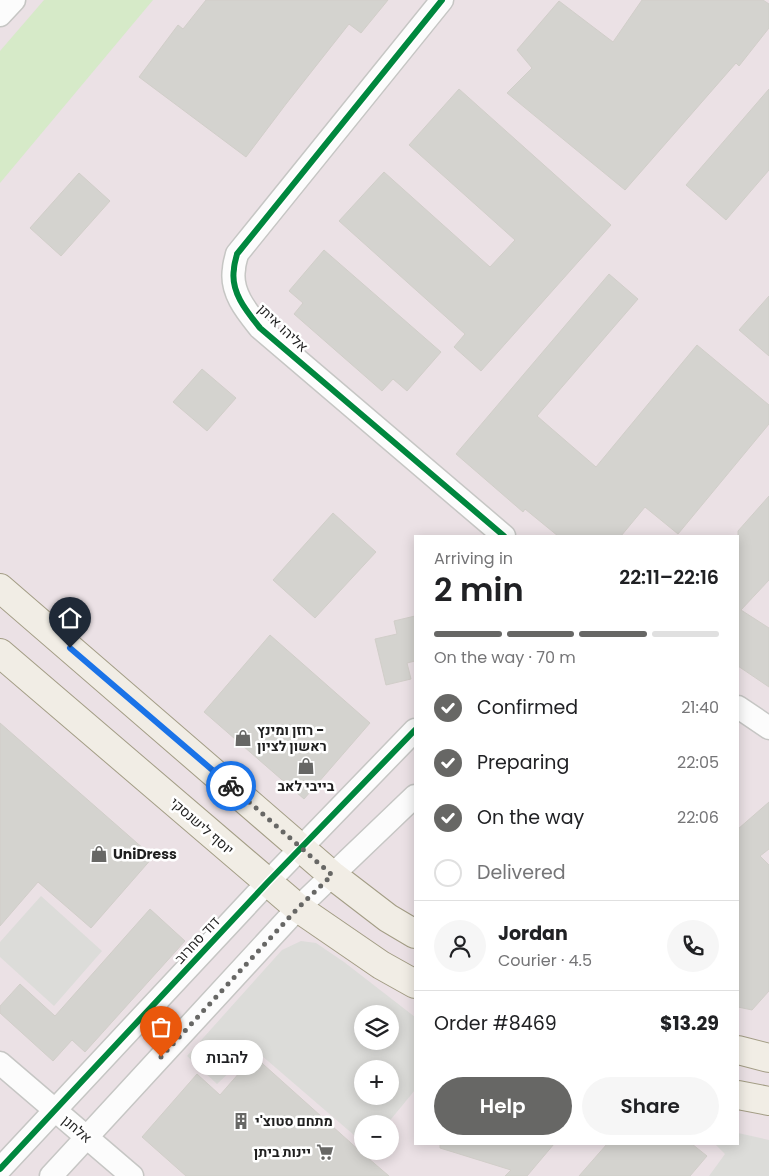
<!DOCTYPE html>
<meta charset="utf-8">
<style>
:root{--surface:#fff;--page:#f6f6f6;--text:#202124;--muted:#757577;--line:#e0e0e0;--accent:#676765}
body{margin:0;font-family:Poppins,Heebo,sans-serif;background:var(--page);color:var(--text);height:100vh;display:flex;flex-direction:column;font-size:19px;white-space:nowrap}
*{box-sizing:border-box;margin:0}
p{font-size:16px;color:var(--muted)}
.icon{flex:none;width:28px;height:28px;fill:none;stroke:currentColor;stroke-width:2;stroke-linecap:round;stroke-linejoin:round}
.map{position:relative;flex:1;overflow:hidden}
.drawer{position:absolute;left:414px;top:535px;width:325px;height:610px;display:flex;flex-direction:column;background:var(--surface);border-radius:0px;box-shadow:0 2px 12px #0003}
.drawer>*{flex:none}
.buttons{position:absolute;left:354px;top:1005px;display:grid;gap:10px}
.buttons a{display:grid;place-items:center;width:45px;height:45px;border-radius:50%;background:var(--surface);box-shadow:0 2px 12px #0003;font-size:25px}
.pin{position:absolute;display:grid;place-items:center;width:42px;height:42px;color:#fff;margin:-51px -21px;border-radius:50% 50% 50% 0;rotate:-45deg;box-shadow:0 0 5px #0007}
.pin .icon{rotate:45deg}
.courier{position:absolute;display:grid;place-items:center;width:50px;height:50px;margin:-25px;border:4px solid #1a73e8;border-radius:50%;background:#fff;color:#222;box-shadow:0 1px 6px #0007}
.bubble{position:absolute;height:35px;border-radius:18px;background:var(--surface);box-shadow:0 2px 12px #0003;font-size:16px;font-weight:600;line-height:35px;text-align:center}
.headline em{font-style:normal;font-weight:600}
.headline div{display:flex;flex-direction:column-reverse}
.headline{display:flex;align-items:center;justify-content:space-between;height:85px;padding:0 20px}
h1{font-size:32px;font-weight:600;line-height:38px}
.bar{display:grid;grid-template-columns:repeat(4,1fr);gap:8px 5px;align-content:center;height:60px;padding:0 20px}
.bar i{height:6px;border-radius:4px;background:var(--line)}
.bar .current{background:var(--accent)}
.bar p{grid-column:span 4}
.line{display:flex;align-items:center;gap:12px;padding:0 20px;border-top:1px solid var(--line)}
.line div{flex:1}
.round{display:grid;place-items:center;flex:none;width:52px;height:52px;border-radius:26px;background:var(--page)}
ol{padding:0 20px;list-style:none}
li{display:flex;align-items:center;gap:15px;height:55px}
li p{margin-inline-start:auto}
li .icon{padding:5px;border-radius:50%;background:var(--accent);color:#fff;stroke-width:4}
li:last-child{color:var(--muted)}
li i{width:28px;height:28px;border:2px solid var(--line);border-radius:50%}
.primary-button{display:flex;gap:10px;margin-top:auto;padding:10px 20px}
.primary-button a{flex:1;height:58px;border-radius:30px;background:var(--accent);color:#fff;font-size:20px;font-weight:600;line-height:58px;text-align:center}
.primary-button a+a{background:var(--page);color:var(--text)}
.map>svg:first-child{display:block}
</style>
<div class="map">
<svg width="769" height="1176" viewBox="0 0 769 1176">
<rect width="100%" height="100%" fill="#eeede8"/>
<path fill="#ebe1e5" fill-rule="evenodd" d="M0,0H769V1176H0ZM415,536H738V1144H415ZM362,1014H390V1041H362ZM362,1069H390V1096H362ZM362,1124H390V1151H362Z"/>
<path fill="#d6eac8" d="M44,0H153L0,183V51Z"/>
<path fill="#dcdcd9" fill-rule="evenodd" d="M41,896L102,951L54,1006L0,957V942Z
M301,941L316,943L344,962L415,1017V1090L387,1124H362V1142L254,1049L217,1084L187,1056L282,950ZM362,1014H390V1041H362ZM362,1069H390V1096H362Z
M738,1133L769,1140V1176H709L725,1154L715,1144H738Z"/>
<path fill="#d4d3cf" stroke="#d1cec9" d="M206,0H388L361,33L349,24L286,104L246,157L139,77L178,25L183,29Z
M642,0H763L769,4V28L739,66L736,63L625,190L507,93L532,68L517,50L559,1L613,42Z
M459,89L611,225L481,371L454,347L465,334L339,221L384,172L490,267L515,240L409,145Z
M769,89V170L726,220L686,185Z
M79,173L110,201L61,256L30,228Z
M324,250L441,352L407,391L393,379L382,391L294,314L303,303L289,291Z
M609,274L638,299L537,416L596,467L697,345L769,405V424L678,534L645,507L621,536H558L525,509L523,512L456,454Z
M769,296V356L739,330Z
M202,369L236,398L207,431L173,402Z
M769,496V580L741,610L769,628V687L738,666V531Z
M333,513L376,552L315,618L273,580Z
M415,616V661L407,663L411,679L386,685L375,639L397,634L394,621Z
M270,635L370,723L304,799L204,712Z
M0,723L153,857L91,928L38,882L0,926Z
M769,802V849L760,856L769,865V991L752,1010L738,1007V829Z
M150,909L185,941L85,1052L72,1040L53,1061L0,1013V1006L20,984L55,1016Z
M254,1056L361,1152L389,1176H186L142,1137L197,1074L220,1095Z
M440,1144H554L527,1176H505L511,1170L440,1148Z
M607,1144H692L707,1156L690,1176H579Z"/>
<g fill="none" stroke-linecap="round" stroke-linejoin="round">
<g stroke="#c6c6c4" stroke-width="25">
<path id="minor" d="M442,0L237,254C236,259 234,264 234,269C230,292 247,312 260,328L504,536
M0,15L14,0
M738,707L769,728
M0,1063L132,1176
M0,1169L268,882L415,730
M51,1176L298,908L415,796"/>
</g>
<g stroke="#a39d85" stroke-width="30">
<path id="major" d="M0,588L332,875L388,918L415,934
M0,653L298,908L381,965L415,984
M738,1050L769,1058
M738,1095L769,1101"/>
</g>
<use href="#minor" stroke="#fcfcfc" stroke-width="22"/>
<use href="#major" stroke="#f1ede5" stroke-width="28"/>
<g stroke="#fff" stroke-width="9">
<path id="cycleway" d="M442,0L237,254C236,259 234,264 234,269C230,292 247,312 260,328L504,536
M0,1169L268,882L415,730"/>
</g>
<use href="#cycleway" stroke="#00873e" stroke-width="6"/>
</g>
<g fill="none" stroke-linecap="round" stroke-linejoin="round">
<path stroke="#676765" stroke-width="5" stroke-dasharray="0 9" d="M161,1057L298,908L332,875L231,786"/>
<path stroke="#1a73e8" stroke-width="6" d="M70,648L231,786"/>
</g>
<defs>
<g id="shop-bare" transform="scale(1.35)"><path d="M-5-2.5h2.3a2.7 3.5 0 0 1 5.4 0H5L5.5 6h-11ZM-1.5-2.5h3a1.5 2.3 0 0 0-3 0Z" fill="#676765" stroke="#fff" stroke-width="2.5" paint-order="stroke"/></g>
<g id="building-bare" transform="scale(1.35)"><path d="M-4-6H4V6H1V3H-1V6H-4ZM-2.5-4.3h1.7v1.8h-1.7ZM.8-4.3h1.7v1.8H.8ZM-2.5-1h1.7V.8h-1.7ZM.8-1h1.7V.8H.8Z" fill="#676765" stroke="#fff" stroke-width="2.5" paint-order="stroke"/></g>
<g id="supermarket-bare" transform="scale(1.35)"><path d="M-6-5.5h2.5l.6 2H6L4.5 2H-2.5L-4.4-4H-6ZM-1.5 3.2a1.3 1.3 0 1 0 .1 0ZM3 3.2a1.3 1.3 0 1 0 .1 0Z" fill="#676765" stroke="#fff" stroke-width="2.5" paint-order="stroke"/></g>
</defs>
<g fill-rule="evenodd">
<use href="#shop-bare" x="243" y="738"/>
<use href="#shop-bare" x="306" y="766"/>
<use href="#shop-bare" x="99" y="854"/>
<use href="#building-bare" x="241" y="1121"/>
<use href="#supermarket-bare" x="325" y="1152"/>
</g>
<g text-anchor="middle" stroke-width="5" stroke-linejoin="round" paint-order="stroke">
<g font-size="14" fill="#1f1f1f" stroke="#fff">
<text transform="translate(283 328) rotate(43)" y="5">אליהו איתן</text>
<text transform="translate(202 826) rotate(41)" y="5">יוסף לישנסקי</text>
<text transform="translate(197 940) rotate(-47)" y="5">דוד סחרוב</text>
<text transform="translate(77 1129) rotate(40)" y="5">אלחנן</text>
</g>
<g font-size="14" font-weight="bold" fill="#1f1f1f" stroke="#fff" text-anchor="start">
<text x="257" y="735">רוזן ומינץ -<tspan x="257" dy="16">ראשון לציון</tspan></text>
<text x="306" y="791" text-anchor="middle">בייבי לאב</text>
<text x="113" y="859">UniDress</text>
<text x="255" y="1126">מתחם סטוצ'י</text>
<text x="311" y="1157" text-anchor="end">יינות ביתן</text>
</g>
</g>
</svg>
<div class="buttons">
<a><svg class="icon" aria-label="layers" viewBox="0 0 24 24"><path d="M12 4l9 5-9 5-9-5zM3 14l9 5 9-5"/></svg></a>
<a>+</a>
<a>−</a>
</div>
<div class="pin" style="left:161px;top:1057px;background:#ea580c"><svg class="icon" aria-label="bag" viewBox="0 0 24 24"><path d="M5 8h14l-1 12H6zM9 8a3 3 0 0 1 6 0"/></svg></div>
<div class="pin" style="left:70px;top:648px;background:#1f2937"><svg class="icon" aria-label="home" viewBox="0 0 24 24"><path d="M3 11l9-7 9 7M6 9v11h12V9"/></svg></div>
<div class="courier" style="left:231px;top:786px"><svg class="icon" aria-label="bike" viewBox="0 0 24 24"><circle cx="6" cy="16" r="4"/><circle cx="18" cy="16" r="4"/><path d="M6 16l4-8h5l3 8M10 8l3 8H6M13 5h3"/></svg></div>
<div class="bubble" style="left:191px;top:1040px;width:72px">להבות</div>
<section class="drawer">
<div class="headline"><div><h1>2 min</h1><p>Arriving in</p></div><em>22:11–22:16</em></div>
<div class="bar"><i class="current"></i><i class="current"></i><i class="current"></i><i></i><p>On the way · 70 m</p></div>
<ol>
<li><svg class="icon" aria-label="check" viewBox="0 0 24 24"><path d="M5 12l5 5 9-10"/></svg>Confirmed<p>21:40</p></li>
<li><svg class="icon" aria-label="check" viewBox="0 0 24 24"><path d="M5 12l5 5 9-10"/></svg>Preparing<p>22:05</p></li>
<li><svg class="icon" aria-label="check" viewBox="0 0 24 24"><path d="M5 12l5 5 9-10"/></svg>On the way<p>22:06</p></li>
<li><i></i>Delivered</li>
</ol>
<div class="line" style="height:90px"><a class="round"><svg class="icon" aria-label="person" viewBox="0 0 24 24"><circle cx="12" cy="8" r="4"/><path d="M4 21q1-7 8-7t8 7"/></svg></a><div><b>Jordan</b><p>Courier · 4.5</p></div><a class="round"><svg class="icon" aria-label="phone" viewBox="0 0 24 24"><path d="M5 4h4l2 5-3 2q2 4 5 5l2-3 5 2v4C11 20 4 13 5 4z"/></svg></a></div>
<div class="line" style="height:65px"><div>Order #8469</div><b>$13.29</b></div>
<div class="primary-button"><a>Help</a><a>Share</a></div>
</section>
</div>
